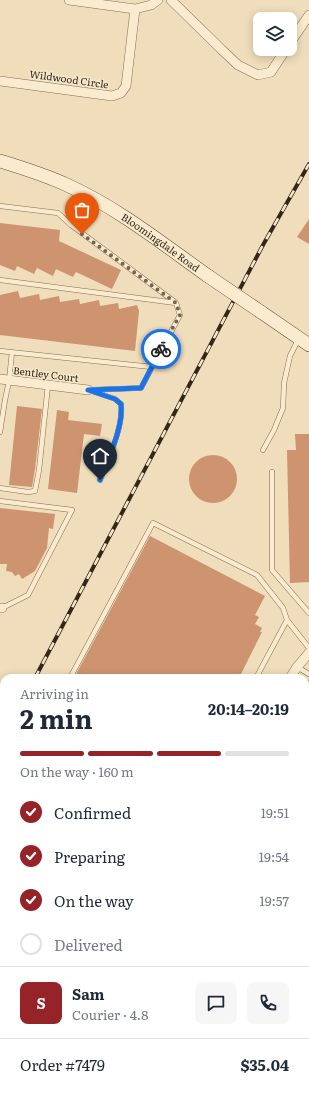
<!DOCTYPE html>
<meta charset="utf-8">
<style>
:root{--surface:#fff;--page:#f6f6f7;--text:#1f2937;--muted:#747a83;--line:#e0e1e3;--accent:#962328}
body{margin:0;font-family:Literata,serif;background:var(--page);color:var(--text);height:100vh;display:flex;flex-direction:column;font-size:15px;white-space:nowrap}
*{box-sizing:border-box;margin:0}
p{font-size:13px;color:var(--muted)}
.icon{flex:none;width:22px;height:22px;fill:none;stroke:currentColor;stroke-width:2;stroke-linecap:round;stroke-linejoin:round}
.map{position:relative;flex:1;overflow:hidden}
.panel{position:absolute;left:0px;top:674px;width:309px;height:424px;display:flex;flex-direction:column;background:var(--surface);border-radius:12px 12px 0 0;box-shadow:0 2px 10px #0003}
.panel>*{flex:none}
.controls{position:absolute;left:253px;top:12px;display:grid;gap:8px}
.controls a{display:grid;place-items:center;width:44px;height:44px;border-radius:8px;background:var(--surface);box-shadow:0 2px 10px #0003;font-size:20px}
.pin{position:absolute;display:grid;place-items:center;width:34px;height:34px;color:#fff;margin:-41px -17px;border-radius:50% 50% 50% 0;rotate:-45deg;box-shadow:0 0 4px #0007}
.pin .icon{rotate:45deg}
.courier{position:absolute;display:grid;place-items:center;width:40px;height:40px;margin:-20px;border:3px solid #1a73e8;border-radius:50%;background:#fff;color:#222;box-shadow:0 1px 5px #0007}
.summary em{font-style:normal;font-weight:700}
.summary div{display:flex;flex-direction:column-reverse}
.summary{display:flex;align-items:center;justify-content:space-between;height:68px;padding:0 20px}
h1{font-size:26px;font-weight:700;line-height:30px}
.bar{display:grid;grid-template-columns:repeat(4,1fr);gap:6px 4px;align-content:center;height:48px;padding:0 20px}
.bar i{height:5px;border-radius:3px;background:var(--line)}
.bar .active{background:var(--accent)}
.bar p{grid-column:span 4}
.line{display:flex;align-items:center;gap:10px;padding:0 20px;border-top:1px solid var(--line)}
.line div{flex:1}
.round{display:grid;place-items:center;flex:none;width:42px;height:42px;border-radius:8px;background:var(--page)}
ol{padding:0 20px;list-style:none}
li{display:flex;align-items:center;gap:12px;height:44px}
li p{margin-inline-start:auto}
li .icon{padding:4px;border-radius:50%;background:var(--accent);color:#fff;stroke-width:4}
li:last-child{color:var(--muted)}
li i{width:22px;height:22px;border:2px solid var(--line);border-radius:50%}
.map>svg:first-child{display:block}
</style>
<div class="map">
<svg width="309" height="1098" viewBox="0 0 309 1098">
<rect width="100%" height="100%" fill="#efddbb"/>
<path fill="#ce936f" d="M309,219V244L297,237Z
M0,223L60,230L59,241L121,270L112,289L76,272L73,277L56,269L53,276L37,268L34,274L17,266L15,271L0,265Z
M18,291L20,298L39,294L40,300L59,296L60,302L79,299L80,304L99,300L100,306L118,303L119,309L137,305L139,311L135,351L0,335V295Z
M17,406L42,409L35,469L32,487L9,485Z
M57,410L69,412L68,420L102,424L100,436L84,434L77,493L48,489Z
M295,434H309V582L290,583L287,450H296Z
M189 479a24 24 0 1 1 48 0a24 24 0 1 1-48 0Z
M0,508L55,514L53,529L49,528L47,548L35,571L22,579L19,574L15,576L12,572L6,571L7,564H0Z
M150,536L265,596L255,615L259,617L255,624L262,628L260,632H262L239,678H74Z"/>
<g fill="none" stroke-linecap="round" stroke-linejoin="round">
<g stroke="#866d55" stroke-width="5.5">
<path id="service" d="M0,206L58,213L71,225L175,302
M0,280L176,303L180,315L141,388L88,390
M0,351L152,367
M92,391L115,399L121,404C124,426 108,459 100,480
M0,432L5,400L9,381L12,352
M263,450L274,430L283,408L284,383L290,356L298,340
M272,472V570L309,613
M0,488L28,492L35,491L39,470L48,385
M0,501L72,510L28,595L2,608
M287,620L309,648
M297,667L309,674
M70,678L153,523L257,575L283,608L287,620L256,678
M305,713L309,683
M305,761H309
M305,792H309
M0,813L4,806
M305,893L309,895
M305,961L309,963
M307,1044L309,1021
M20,1098L22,1094
M96,1098L99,1094
M212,1098V1094"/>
</g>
<g stroke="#866d55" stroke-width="10">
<path id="minor" d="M69,0L135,9L151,5L158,0
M171,0L222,50L238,65L258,75L271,72L286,49
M290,43L309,15
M0,81L112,96L121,93L126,86L135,9
M0,379L88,390
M0,608H2
M290,678L297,667L309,653
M68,1098L70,1094"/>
</g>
<g stroke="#674e38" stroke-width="14">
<g id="secondary">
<path id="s1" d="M0,161C23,168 45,175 67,185C118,208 163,244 208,276"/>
<path d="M261,312L309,345"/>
</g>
</g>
<use href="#service" stroke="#faebce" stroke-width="4.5"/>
<use href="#minor" stroke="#faebce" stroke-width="9"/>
<use href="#secondary" stroke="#faebce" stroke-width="13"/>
<g stroke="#34261a" stroke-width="4">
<path id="rail" d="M35,678L263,245L309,164
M0,745L4,738"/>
</g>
<use href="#rail" stroke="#f6e8ca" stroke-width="2.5" stroke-dasharray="8" stroke-linecap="butt"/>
<g stroke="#674e38" stroke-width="14" stroke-linecap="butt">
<path id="secondary-bridge" d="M208,276L261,312"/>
</g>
<use href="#secondary-bridge" stroke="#faebce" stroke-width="13"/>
</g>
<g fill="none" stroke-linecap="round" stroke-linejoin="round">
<path stroke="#756652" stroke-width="4" stroke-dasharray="0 7.2" d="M82,234L176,303L180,315L161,349"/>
<path stroke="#1a73e8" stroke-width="5" d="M100,480C108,459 124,426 121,404L115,399L88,390L141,388L161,349"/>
</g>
<g text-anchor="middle" stroke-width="3" stroke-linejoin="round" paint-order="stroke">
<g font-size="10" fill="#34261a" stroke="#f6e8ca">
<text transform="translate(69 79) rotate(8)" y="4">Wildwood Circle</text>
<text dy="4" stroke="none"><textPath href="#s1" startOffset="181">Bloomingdale Road</textPath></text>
<text transform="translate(46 374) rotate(7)" y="4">Bentley Court</text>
</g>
</g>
</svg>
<div class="controls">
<a><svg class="icon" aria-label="layers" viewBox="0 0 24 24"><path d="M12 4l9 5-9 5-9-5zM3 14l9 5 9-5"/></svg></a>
</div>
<div class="pin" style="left:82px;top:234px;background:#ea580c"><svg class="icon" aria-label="bag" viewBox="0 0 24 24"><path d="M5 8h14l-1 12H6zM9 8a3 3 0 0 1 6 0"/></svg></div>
<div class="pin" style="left:100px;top:480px;background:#1f2937"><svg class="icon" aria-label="home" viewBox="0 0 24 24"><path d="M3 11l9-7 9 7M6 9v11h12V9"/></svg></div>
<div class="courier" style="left:161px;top:349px"><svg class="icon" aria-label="bike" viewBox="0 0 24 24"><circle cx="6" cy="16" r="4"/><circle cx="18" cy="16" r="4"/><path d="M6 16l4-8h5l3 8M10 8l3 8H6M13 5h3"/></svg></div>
<section class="panel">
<div class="summary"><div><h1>2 min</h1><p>Arriving in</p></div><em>20:14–20:19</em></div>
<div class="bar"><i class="active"></i><i class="active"></i><i class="active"></i><i></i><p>On the way · 160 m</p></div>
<ol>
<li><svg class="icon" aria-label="check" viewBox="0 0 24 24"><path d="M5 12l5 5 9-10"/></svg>Confirmed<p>19:51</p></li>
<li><svg class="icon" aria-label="check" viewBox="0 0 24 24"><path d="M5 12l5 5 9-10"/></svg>Preparing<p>19:54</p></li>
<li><svg class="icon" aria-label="check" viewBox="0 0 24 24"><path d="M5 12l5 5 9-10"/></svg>On the way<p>19:57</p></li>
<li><i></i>Delivered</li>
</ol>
<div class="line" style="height:72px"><b class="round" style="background:var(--accent);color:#fff">S</b><div><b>Sam</b><p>Courier · 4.8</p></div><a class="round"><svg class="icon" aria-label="chat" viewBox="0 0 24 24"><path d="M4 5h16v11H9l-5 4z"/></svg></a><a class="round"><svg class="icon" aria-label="phone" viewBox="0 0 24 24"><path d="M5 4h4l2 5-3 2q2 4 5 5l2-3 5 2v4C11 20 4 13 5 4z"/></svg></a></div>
<div class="line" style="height:52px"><div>Order #7479</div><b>$35.04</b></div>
</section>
</div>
